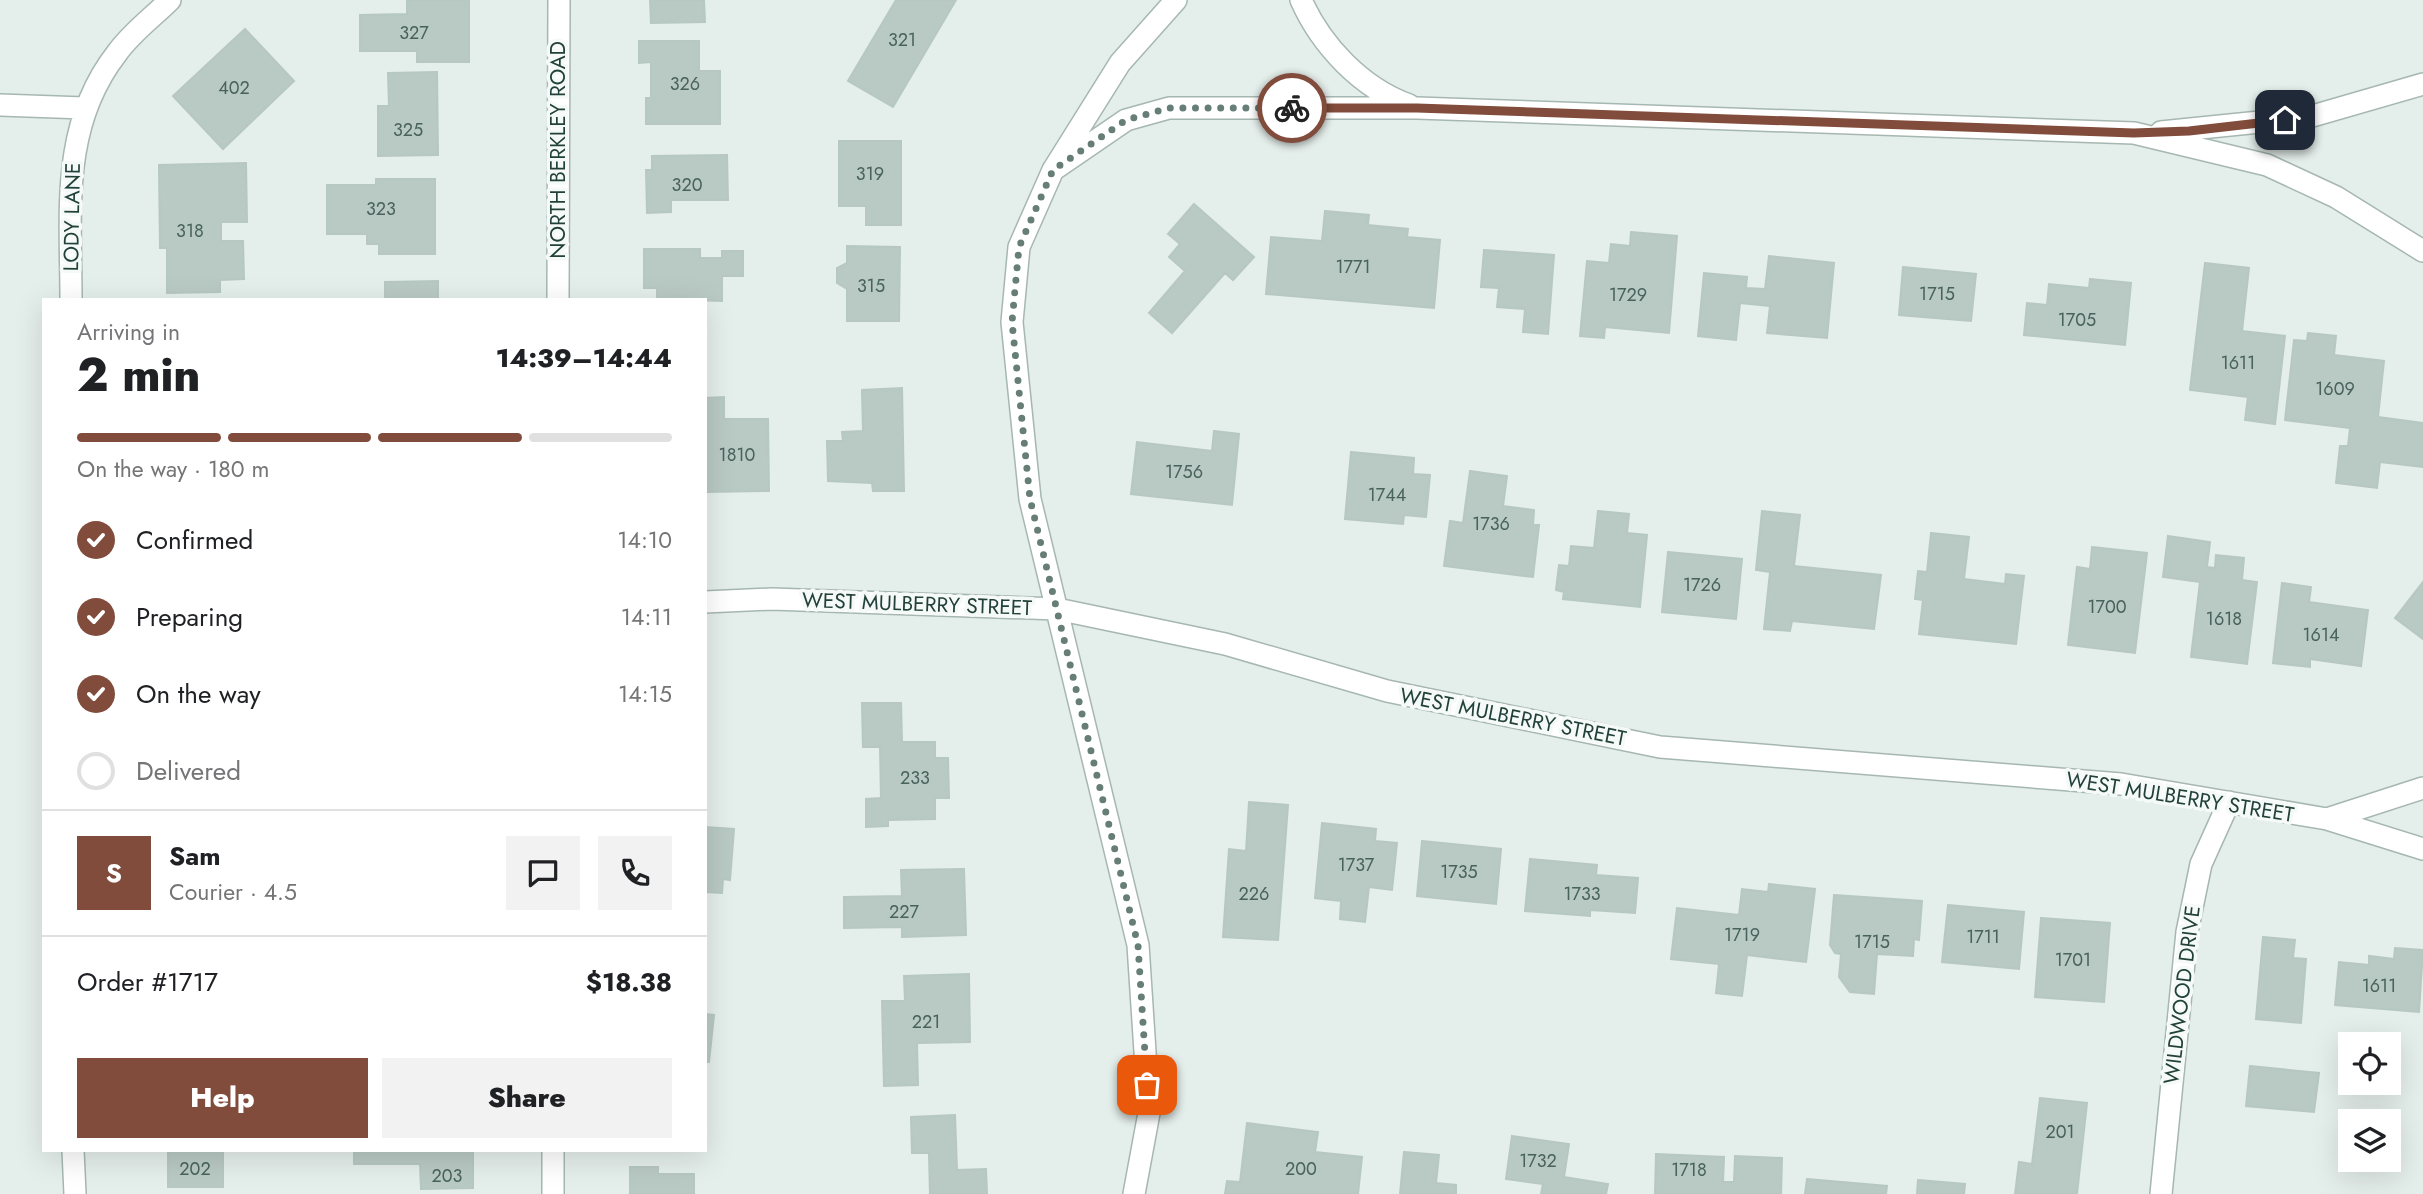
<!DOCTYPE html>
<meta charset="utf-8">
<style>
:root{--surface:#fff;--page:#f2f2f2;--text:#202124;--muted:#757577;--line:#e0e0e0;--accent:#814c3b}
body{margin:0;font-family:Jost,sans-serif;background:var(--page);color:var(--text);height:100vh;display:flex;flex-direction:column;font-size:26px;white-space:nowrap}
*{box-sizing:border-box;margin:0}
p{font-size:23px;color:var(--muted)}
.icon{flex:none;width:38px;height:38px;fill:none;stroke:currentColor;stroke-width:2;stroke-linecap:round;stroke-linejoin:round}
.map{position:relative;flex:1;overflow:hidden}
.details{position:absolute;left:42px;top:298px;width:665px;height:854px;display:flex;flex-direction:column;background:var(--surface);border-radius:0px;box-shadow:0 7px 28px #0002}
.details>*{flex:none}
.tools{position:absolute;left:2338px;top:1032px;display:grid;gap:14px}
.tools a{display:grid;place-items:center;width:63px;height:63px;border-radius:0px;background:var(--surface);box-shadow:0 7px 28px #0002;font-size:35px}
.pin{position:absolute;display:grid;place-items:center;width:60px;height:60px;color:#fff;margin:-30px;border-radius:14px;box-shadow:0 4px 10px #0006}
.courier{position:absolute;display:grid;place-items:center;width:70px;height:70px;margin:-35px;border:5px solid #814c3b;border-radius:50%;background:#fff;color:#222;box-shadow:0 2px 9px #0007}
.overview em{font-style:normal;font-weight:800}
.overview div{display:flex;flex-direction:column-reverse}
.overview{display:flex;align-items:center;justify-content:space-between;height:119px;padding:0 35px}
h1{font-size:46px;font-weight:800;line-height:52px}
.bar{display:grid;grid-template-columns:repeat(4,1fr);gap:10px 7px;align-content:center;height:84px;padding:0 35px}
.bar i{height:9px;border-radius:5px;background:var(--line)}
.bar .active{background:var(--accent)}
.bar p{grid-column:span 4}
.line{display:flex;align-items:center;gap:18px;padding:0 35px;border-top:2px solid var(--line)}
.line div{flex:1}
.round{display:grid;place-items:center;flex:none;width:74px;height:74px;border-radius:0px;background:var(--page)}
ol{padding:0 35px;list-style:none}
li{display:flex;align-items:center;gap:21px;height:77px}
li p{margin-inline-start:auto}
li .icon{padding:7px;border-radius:50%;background:var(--accent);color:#fff;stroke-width:4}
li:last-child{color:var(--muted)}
li i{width:38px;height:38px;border:4px solid var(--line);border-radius:50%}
.cta{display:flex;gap:14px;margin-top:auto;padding:14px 35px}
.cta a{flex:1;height:80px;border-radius:0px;background:var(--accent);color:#fff;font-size:28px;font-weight:800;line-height:80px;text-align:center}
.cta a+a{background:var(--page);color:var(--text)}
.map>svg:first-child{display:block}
</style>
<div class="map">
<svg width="2423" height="1194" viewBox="0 0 2423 1194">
<rect width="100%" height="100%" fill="#e4eeea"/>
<path fill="#b9c9c3" stroke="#b6c8c1" stroke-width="2" d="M407,0H469V62H417V51H360V15L407,14Z
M650,0H704L705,22L651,23Z
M896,0H956L893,107L848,81Z
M245,29L294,81L223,149L173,96Z
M639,41H699V71H720V124H646V98H651V62L639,63Z
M437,72L438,155L378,156V106H389L388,73Z
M839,141H901V225H866V206H839Z
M727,155L728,200H671V212L647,213L646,170H652V156Z
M246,163L247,222H221V241H243L244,279L220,280V292L167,293V248H160L159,165Z
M376,179H435V254H379V244H367V234H327V185H376Z
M1194,204L1254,257L1233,280L1225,273L1172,333L1149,313L1185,271L1169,257L1180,244L1168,234Z
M1325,211L1369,215L1368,225L1408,229L1407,237L1440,240L1434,308L1266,294L1271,237L1322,241Z
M1631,232L1677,236L1669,333L1605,327L1604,338L1580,336L1587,261L1609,263L1611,244L1630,246Z
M847,246L900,247L899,321H847V289L837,283V268L847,263Z
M644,249H700V258H722V251H743V276H722V301L657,299V288H644Z
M1484,250L1554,255L1548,334L1523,332L1525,309L1497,307L1499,288L1481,287Z
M1769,256L1834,263L1827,338L1767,333L1770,306L1740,303L1736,340L1698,336L1704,273L1747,277L1746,288L1765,289Z
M2205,263L2249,268L2242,331L2285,336L2275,424L2245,420L2248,397L2190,390Z
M1903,267L1976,274L1971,321L1899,315Z
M2090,279L2131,283L2125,345L2024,335L2027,303L2047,305L2049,284L2089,288Z
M438,281V299H385V282Z
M2308,333L2336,336L2334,355L2384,361L2378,417L2423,423V467L2380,462L2377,488L2336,483L2340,446H2348L2350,428L2285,420L2294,340L2307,341Z
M902,388L904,491H873L872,483L828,481L827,441H843L842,432L863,431L862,390Z
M724,397V419H768L769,491L705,492V398Z
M1214,431L1239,434L1232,505L1131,494L1137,442L1212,451Z
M1351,452L1414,458L1413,474L1430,475L1426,517L1404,515L1403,524L1345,519Z
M1470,471L1507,476L1503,506L1534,510L1533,525H1539L1533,577L1444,566L1450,521L1463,523Z
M1598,511L1629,514L1627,533L1647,535L1640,607L1563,599L1564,592L1556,590L1559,565L1569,566L1571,546L1594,548Z
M1762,511L1800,515L1794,566L1881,575L1874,629L1792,621L1790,631L1764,629L1770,572L1756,570Z
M1931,533L1969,537L1964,579L2005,584L2006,574L2024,576L2016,644L1919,634L1923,600L1915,599L1918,571L1927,572Z
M2168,536L2210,542L2207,567L2215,568L2216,555L2244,558L2242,580L2257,582L2247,664L2191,657L2200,582L2163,577Z
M2092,547L2147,553L2135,653L2068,645L2077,567L2090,569Z
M1668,552L1742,559L1736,619L1662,612Z
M2423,582V639L2395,618Z
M2282,583L2311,587L2309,602L2368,610L2361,666L2310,659V667L2273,663Z
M862,703H901L902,742H935V758H948L949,798H935V819L888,820V826L866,827V799L881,798L880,747H863Z
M1249,802L1288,805L1278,940L1223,937L1229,849L1246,851Z
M1322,823L1376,829L1375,841L1397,843L1392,890L1369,887L1365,922L1340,919L1341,901L1315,898Z
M705,827L734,829L730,880L723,879L722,893L705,892Z
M1422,841L1501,849L1496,904L1417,896Z
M1530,859L1597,865L1596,875L1638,878L1635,913L1590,910V916L1525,911Z
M964,869L966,935L902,937V927L844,928V897L902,896L901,870Z
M1769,884L1815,889L1806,962L1747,955L1742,996L1716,993L1719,964L1671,959L1677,908L1739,915L1742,889L1768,892Z
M1834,895L1922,901L1919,940L1914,939L1913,956L1877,954L1874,994L1850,992L1839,977L1841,954L1835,953L1830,945Z
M1948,905L2024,912L2019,969L1942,962Z
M2041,918L2110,923L2104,1002L2035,997Z
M2263,937L2295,940L2293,958L2306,959L2301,1023L2256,1019Z
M2395,948L2423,950L2419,1012L2335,1005L2339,962L2369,965V956L2394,959Z
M969,974L970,1042L917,1043L918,1085L884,1086L882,1001H905L904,976Z
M705,1014L714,1015L709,1062H705Z
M2250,1066L2319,1073L2314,1112L2246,1106Z
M2040,1098L2087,1103L2077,1194H2015L2019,1162L2032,1164Z
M955,1115L957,1170L986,1169L987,1194H930L929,1153H912L911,1117Z
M1247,1123L1318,1132L1315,1152L1362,1157L1358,1194H1225L1227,1181L1240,1182Z
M1512,1136L1569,1144L1564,1177L1608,1184L1606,1194H1541L1543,1184L1506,1179Z
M160,1150H223V1187H168V1151Z
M354,1150H473V1188L421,1189L420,1164H354Z
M1404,1152L1439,1155L1436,1183L1456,1185V1194H1400Z
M1656,1154L1724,1157L1723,1182H1734L1735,1156L1782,1158L1781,1194H1655Z
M630,1167H658V1174H694V1194H630Z
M1807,1179L1887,1186L1886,1194H1805Z
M1918,1180L1965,1184L1964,1194H1917Z"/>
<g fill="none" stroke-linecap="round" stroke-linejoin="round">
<g stroke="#a6b7b1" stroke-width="24">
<path id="minor" d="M1301,0C1321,45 1361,88 1409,105
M0,105L84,108
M2161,132L2309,117L2423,84
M1053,170L1126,120L1169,108H1417L2134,133L2267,165L2336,197L2423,251
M71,299C71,212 60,126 117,53C131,33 153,17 170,0
M558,299L559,0
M705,602L772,599L1057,609L1225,644L1387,691L1660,747L2121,784L2327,819L2423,788
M2327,819L2423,849
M73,1150L75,1194
M553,1194V1150
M1134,1194L1149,1113L1138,945L1030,499L1012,322L1019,247L1053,170L1120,63L1176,0
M2161,1194L2187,932L2201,864L2229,802"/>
</g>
<use href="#minor" stroke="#fff" stroke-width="21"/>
</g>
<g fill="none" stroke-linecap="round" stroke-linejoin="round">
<path stroke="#667e77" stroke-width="7" stroke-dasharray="0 12.6" d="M1147,1085L1138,945L1030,499L1012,322L1019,247L1053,170L1126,120L1169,108H1292"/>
<path stroke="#814c3b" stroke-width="9" d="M1292,108H1417L2134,133L2189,131L2285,120"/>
</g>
<g text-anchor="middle" stroke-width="7" stroke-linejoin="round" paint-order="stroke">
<g font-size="18" fill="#48635c">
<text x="414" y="39">327</text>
<text x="902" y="46">321</text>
<text x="685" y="90">326</text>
<text x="234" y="94">402</text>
<text x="408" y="136">325</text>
<text x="870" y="180">319</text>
<text x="687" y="191">320</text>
<text x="381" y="215">323</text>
<text x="190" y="237">318</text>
<text x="1353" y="273">1771</text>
<text x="871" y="292">315</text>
<text x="1937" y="300">1715</text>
<text x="1628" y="301">1729</text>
<text x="2077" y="326">1705</text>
<text x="2238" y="369">1611</text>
<text x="2335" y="395">1609</text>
<text x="737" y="461">1810</text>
<text x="1184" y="478">1756</text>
<text x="1387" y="501">1744</text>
<text x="1491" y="530">1736</text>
<text x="1702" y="591">1726</text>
<text x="2107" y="613">1700</text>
<text x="2224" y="625">1618</text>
<text x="2321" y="641">1614</text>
<text x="915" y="784">233</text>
<text x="1356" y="871">1737</text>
<text x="1459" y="878">1735</text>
<text x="1254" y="900">226</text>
<text x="1582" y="900">1733</text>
<text x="904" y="918">227</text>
<text x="1742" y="941">1719</text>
<text x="1983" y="943">1711</text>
<text x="1872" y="948">1715</text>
<text x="2073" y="966">1701</text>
<text x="2379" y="992">1611</text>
<text x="926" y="1028">221</text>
<text x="2060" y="1138">201</text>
<text x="1538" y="1167">1732</text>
<text x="195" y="1175">202</text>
<text x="1301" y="1175">200</text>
<text x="1689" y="1176">1718</text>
<text x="447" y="1182">203</text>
</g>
<g font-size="21" fill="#224139" stroke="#f5faf8">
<text transform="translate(558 150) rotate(-90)" y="7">NORTH BERKLEY ROAD</text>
<text transform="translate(72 217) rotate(-89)" y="7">LODY LANE</text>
<text transform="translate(917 604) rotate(2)" y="7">WEST MULBERRY STREET</text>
<text transform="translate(1513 717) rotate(11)" y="7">WEST MULBERRY STREET</text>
<text transform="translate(2180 797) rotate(9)" y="7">WEST MULBERRY STREET</text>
<text transform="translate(2182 995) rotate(-83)" y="7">WILDWOOD DRIVE</text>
</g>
</g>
</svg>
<div class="tools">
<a><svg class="icon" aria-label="locate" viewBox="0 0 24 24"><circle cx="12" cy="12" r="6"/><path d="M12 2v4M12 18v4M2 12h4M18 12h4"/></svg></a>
<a><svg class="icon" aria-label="layers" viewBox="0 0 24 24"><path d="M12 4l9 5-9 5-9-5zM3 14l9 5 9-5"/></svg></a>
</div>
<div class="pin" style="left:1147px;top:1085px;background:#ea580c"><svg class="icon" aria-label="bag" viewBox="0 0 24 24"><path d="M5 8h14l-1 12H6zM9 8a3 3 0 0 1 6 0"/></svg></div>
<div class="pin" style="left:2285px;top:120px;background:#1f2937"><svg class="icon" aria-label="home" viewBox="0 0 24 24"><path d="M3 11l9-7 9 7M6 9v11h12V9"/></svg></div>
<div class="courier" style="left:1292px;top:108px"><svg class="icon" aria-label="bike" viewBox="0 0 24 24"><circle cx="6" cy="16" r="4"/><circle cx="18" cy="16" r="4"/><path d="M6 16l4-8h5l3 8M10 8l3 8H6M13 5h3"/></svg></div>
<section class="details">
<div class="overview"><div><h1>2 min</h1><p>Arriving in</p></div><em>14:39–14:44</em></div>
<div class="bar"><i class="active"></i><i class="active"></i><i class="active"></i><i></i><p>On the way · 180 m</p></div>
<ol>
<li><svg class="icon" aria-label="check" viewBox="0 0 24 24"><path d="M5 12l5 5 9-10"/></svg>Confirmed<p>14:10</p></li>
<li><svg class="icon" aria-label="check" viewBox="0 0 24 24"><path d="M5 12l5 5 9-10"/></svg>Preparing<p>14:11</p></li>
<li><svg class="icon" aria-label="check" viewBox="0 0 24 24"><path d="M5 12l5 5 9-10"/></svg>On the way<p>14:15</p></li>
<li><i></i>Delivered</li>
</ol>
<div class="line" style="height:126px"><b class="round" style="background:var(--accent);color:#fff">S</b><div><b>Sam</b><p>Courier · 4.5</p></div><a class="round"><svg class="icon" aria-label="chat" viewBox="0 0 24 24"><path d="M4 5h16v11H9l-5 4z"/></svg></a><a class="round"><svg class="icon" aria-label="phone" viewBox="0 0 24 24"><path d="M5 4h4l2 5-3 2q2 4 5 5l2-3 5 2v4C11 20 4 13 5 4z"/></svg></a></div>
<div class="line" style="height:91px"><div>Order #1717</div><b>$18.38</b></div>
<div class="cta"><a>Help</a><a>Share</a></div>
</section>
</div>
